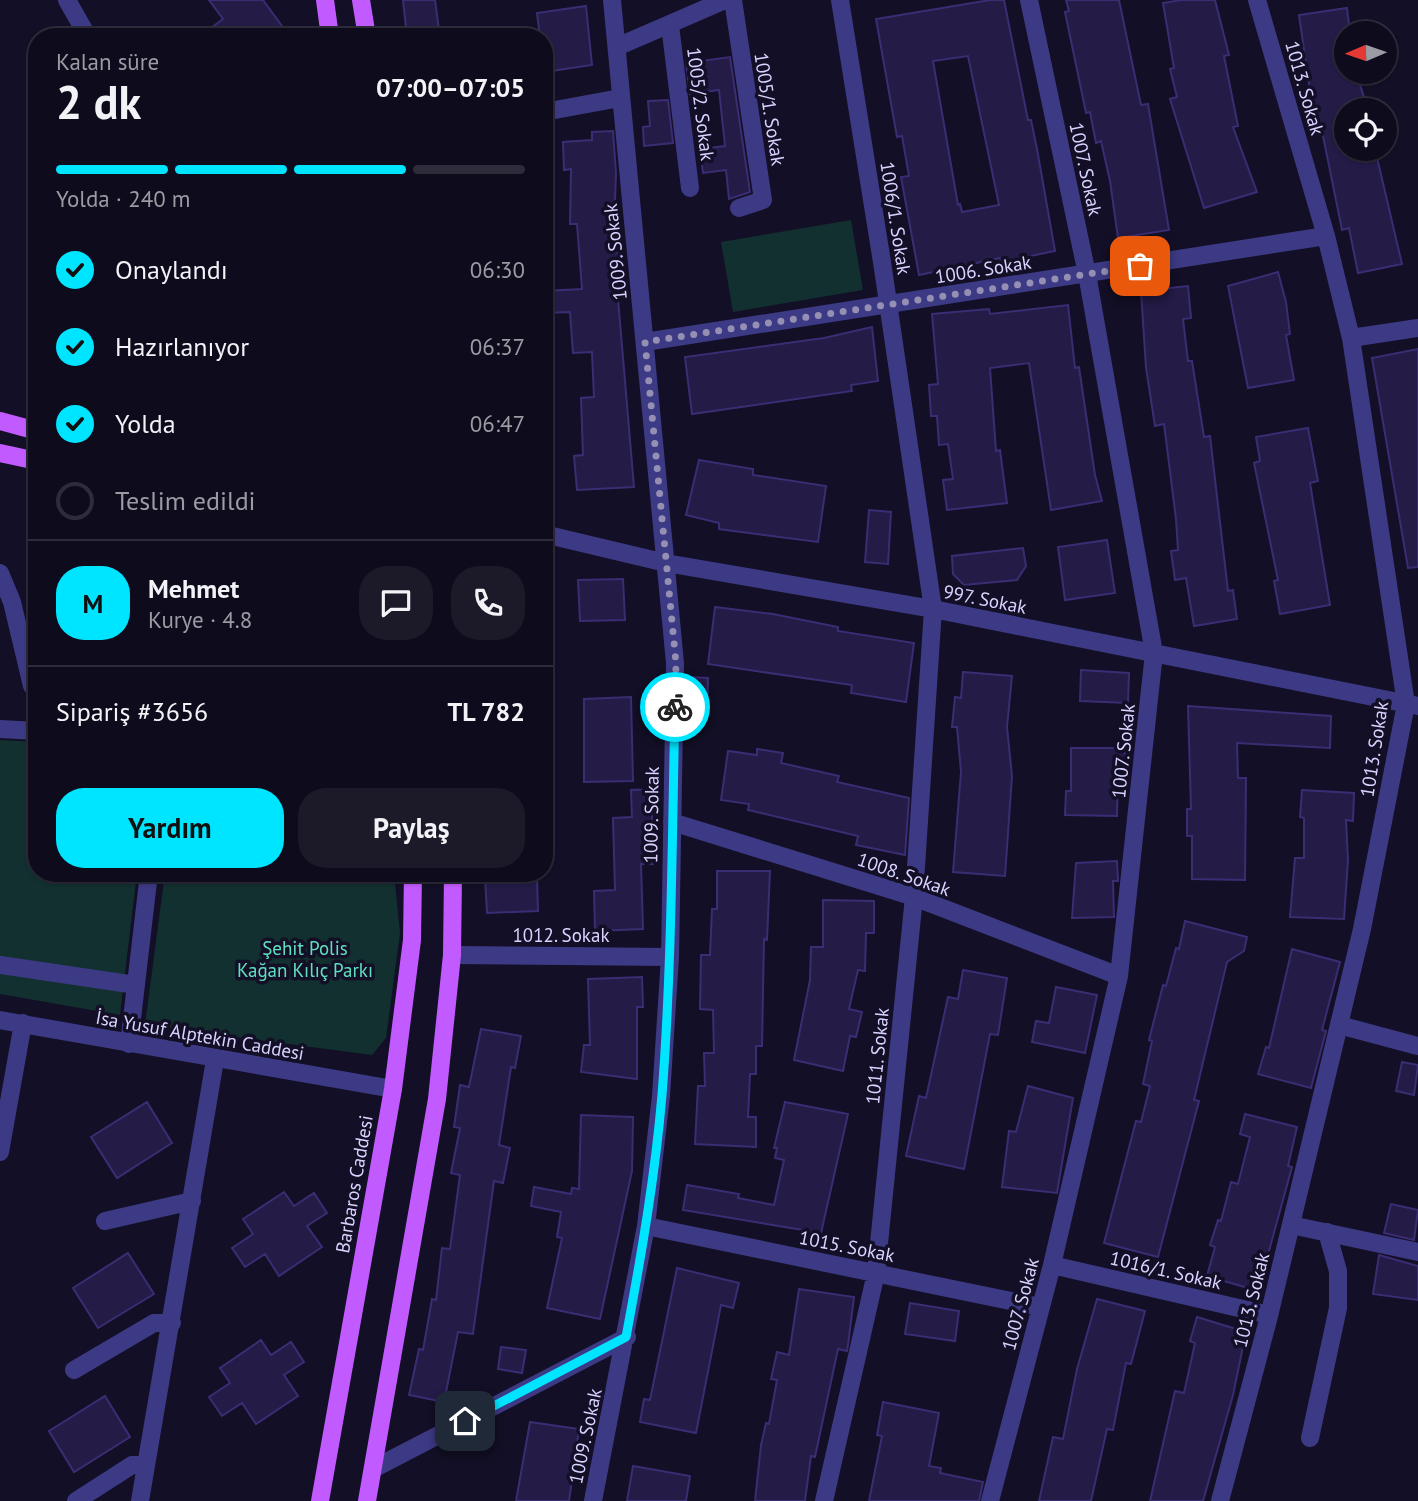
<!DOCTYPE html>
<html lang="tr">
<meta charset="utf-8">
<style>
:root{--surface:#0e0b1c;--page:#1c1929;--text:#f1f3f6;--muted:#9b9ba3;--line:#2e2b3b;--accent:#00e5ff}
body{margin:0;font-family:"PT Sans",sans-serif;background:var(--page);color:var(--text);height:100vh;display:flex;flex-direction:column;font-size:26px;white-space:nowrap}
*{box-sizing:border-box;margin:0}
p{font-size:23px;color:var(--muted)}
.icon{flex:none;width:38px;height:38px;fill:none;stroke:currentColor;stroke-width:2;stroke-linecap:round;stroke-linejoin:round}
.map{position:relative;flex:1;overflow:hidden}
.panel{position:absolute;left:28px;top:28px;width:525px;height:854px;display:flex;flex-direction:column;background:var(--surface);border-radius:28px;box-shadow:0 2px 5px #0004,0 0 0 2px var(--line)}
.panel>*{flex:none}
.needle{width:46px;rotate:268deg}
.fabs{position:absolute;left:1334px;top:21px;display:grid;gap:14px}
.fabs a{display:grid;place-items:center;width:63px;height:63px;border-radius:50%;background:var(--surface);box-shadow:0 2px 5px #0004,0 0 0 2px var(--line);font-size:35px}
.pin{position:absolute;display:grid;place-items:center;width:60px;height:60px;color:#fff;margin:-30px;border-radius:14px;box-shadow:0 4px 10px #0006}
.courier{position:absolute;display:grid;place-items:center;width:70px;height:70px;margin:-35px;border:5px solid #00e5ff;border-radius:50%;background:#fff;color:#222;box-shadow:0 2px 9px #0007}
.overview em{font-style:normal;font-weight:700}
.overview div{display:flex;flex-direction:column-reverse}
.overview{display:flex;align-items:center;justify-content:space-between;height:119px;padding:0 28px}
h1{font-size:46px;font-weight:700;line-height:52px}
.bar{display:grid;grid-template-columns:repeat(4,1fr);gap:10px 7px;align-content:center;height:84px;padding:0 28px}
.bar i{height:9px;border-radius:5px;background:var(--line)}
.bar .selected{background:var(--accent)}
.bar p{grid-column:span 4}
.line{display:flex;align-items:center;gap:18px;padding:0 28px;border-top:2px solid var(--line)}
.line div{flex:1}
.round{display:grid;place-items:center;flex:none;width:74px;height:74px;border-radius:28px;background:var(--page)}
ol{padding:0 28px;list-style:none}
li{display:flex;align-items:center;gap:21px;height:77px}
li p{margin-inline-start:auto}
li .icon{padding:7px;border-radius:50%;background:var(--accent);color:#111;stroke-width:4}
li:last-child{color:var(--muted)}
li i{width:38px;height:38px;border:4px solid var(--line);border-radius:50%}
.button{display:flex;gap:14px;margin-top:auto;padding:14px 28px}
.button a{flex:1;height:80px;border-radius:28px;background:var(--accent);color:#111;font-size:28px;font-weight:700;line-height:80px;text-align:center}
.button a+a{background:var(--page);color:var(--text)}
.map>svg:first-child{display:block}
</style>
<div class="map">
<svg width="1418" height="1501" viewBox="0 0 1418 1501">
<rect width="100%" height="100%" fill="#130f26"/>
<path fill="#12302f" d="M851,220L863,290L733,312L721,242Z
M0,740L37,742V873H137L120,1015L0,994Z
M165,873H394L400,933L386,1038L372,1055L145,1025Z"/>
<path fill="#241b47" stroke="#3b2d73" stroke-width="2" fill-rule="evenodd" d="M209,0H263L290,37H199L223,19Z
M403,0H435L440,37H407Z
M990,0H1004L1028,120H1031L1037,149L1055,251L1001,262L1000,258L919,275L901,177L909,176L902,136L897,137L876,19ZM968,56L999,205L962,212L960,204L958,205L933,61Z
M1066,0H1119L1141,105L1148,104L1169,230L1118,238L1110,181L1101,141L1096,143L1090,112L1086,113L1065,12L1069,11Z
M1181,0H1215L1229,55L1224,56L1238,126L1233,127L1257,192L1204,208L1170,99L1177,97L1170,69L1174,68L1163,3Z
M586,6L592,65L544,72V37H540L537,13Z
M1347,8L1350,33H1346V72H1356L1368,110H1346V149H1375L1402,264L1358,273L1349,228L1342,230L1320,121L1316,122L1312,105L1299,15Z
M730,57L750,192L729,199L726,170L703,173L700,149L725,146L719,90L690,94L686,63Z
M668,100L673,143L644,146L643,127L650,126L648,101Z
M613,131L616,173L613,253L620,252L622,286L617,287L634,487L577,490L574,456L583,455L581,398L594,397L592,352L573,353L570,312L544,313V291L582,289L577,224H570L571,169L564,170L563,142L592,140V132Z
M1278,272L1286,302L1290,334L1286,335L1294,380L1248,388L1228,286Z
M1188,286L1191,318L1183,319L1188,361H1192L1204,437L1210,436L1228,591L1233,590L1237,619L1194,626L1186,578L1175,580L1171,551L1178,550L1176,519L1164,424L1155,426L1146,368L1141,291Z
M1068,305L1075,368L1079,367L1095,475L1102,501L1051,510L1029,363L990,368L996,451L1000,450L1007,503L947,510L943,480L953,479L948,444L939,445L937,416H931L929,385L938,384L932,314L989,309L990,314Z
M872,327L878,381L851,385L852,391L692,414L685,357L824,338Z
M1418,349V567L1408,568L1372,358Z
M1308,428L1318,481L1310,483L1330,605L1280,614L1274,581L1278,580L1254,463L1260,461L1256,437Z
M699,460L753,469V475L826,486L818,542L719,529V523L686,515Z
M869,510L891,512L888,564L865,562Z
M1107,540L1115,593L1065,600L1058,547Z
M1023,548L1026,566L1017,580L964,585L953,574L952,556Z
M623,579L625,620L580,621L578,580Z
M715,607L773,614L838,627V631L914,643L906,702L851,693L852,685L708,664Z
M1081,670L1129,673L1128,703L1080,701Z
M963,672L1012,676L1007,727L1012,776L1005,876L953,872L961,772L957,727H952L955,697L961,698Z
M687,677L708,678L707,715H685Z
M631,697L633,781L584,782V699Z
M1188,706L1331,716L1330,748L1237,743L1238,778H1246L1245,880L1192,879V836H1187V809H1191Z
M1071,748H1125V774H1118L1117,816L1065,815L1066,791H1071Z
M757,749L783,753L781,763L839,776L837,782L909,798L905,855L856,845L858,836L748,810L749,804L721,800L728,751L757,755Z
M658,789L659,814H652L653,864H641L643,929L595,931L594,891L615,890L613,818L632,817L631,790Z
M1302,790L1354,793L1353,821L1346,820L1348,860L1344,919L1290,917L1295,858H1304V818L1300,817Z
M1117,861L1118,881H1113L1114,917L1072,918L1076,863Z
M717,871H770L767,940L764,939L762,1046H756V1074H750L748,1117H756V1147L695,1144L698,1086H705L704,1053H714L713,1010L700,1009L701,955H710L712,909H717Z
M537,876L538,911L487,913L485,877Z
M823,900L874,901V933H866L865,971L858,970L849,1009L862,1012L856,1037L850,1036L843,1071L794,1060L810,980L811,947H823Z
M1185,921L1247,937L1244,951L1227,962L1194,1100L1199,1101L1158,1257L1104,1243L1136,1121L1141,1122L1150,1086L1143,1084L1152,1041L1149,1040L1163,985L1166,986L1176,948L1179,949Z
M1292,949L1340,962L1322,1030L1326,1031L1311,1088L1258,1074L1266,1047L1269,1048Z
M963,970L1007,978L998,1035L990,1034L964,1169L906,1156L919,1096L926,1098L948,997L958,999Z
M642,977L643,1007H637V1079L581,1072L584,1045H590L588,979Z
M1056,987L1097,995L1085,1053L1032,1042L1036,1021L1049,1023Z
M481,1029L521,1036L515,1068L511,1067L499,1145L510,1148L503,1183L494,1181L473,1334L458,1332L444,1402L409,1395L419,1349L423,1350L432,1299L436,1300L442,1248L450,1249L460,1175L451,1173L460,1128L454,1127L460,1085L469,1087Z
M1402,1062L1418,1065L1414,1095L1396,1091Z
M1028,1086L1073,1098L1057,1193L1002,1187L1009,1131L1016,1132Z
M147,1102L172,1143L117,1178L91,1137Z
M785,1102L848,1114L821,1233L683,1210L687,1185L739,1194L738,1198L774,1205L784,1160L775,1158L777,1148H774Z
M1245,1114L1297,1127L1288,1166L1292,1167L1258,1291L1207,1276L1215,1247L1210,1245L1218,1220L1221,1221L1231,1182L1238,1184L1250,1137L1240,1134Z
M581,1115L633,1117L632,1171L600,1319L547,1308L562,1238L557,1237L561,1212L531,1206L534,1187L571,1194L572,1188L579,1189Z
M284,1192L294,1206L314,1193L327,1213L307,1226L322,1247L279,1276L265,1254L245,1267L232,1248L253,1234L243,1219Z
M1391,1204L1418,1210L1414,1240L1384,1233Z
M128,1253L154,1294L98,1328L73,1288Z
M1379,1255L1418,1266V1300L1373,1294Z
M677,1268L739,1283L733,1308L721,1305L696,1433L640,1422L644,1399L650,1400Z
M799,1289L854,1297L848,1345L847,1351L838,1349L815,1457L811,1456L805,1501H755L761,1445L766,1423L769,1424L777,1380L771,1379L777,1352L789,1355Z
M1097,1299L1145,1311L1131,1364L1126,1363L1113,1430L1107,1429L1091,1501H1039L1053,1437L1063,1439L1077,1369Z
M910,1303L959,1311L955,1341L905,1334Z
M1197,1317L1246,1332L1233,1395L1203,1501H1150L1175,1391L1184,1393L1195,1343L1190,1341Z
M261,1340L271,1355L291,1342L304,1362L284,1375L298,1396L256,1424L242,1403L222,1416L209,1397L230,1383L220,1368Z
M501,1347L526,1350L522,1373L498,1369Z
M105,1396L130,1437L74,1472L49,1431Z
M883,1402L939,1413L929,1466L941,1468L940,1473L983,1482L979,1501H869L882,1436L877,1435Z
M530,1422L579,1429L569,1501H516Z
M633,1466L690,1476L686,1501H627Z"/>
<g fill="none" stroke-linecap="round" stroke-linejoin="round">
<path stroke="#3d3a85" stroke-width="18" d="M67,0L88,37
M733,0L763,200L739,208
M670,25L690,188
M619,46L725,0
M544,112L620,98
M1351,338L1418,328
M645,342L1326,236
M544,534L666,563L933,609L1418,706
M0,573L12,602L32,686
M0,729L37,731
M672,822L914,897L1119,976
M452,955L670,957
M0,965L136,985
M0,1020L393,1089
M1339,1025L1418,1046
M129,1044L149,873
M0,1152L23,1023
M105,1221L192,1201
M1291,1225L1418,1252
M646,1226L1040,1307
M1052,1265L1269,1315
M74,1370L154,1323H172
M1310,1438L1338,1308V1271L1327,1232
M373,1469L627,1337
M76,1501L132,1465H146
M140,1501L215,1060
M593,1501L646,1226L661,1096L670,957L675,663L612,0
M824,1501L876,1273L914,897L933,609L882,262L840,0
M990,1501L1052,1265L1119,976L1154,653L1087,274L1029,0
M1220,1501L1268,1320L1362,929L1406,704L1351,338L1326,236L1257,0"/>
<path stroke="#c25bff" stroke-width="18" d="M325,0L330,37
M361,0L367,37
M0,421L37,431
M0,453L37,461
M320,1501L393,1089L412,940L413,873
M367,1501L437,1099L452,955L453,873"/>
</g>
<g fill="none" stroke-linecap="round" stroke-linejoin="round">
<path stroke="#948fb3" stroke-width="7" stroke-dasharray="0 12.6" d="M675,707L676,663L645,342L1140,266"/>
<path stroke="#00e5ff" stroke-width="9" d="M465,1421L626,1337C641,1257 655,1177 662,1095C672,966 672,836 675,707"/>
</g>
<g text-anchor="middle" stroke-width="7" stroke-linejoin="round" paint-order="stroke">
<g font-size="19" fill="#d9d4ff" stroke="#130f26">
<text transform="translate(1305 88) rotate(74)" y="7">1013. Sokak</text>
<text transform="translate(701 104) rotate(83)" y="7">1005/2. Sokak</text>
<text transform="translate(770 109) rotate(81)" y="7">1005/1. Sokak</text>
<text transform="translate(1086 169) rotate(78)" y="7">1007. Sokak</text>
<text transform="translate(896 218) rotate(81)" y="7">1006/1. Sokak</text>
<text transform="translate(615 252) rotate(-96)" y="7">1009. Sokak</text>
<text transform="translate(983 269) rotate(-9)" y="7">1006. Sokak</text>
<text transform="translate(985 599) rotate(11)" y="7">997. Sokak</text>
<text transform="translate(1374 749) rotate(-81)" y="7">1013. Sokak</text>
<text transform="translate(1123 751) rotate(-84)" y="7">1007. Sokak</text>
<text transform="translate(651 815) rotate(-89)" y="7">1009. Sokak</text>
<text transform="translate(904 874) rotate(19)" y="7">1008. Sokak</text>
<text x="561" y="942">1012. Sokak</text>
<text transform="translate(200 1035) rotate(10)" y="7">İsa Yusuf Alptekin Caddesi</text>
<text transform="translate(877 1056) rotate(-84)" y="7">1011. Sokak</text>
<text transform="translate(354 1184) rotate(-80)" y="7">Barbaros Caddesi</text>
<text transform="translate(847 1246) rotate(11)" y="7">1015. Sokak</text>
<text transform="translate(1166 1270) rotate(13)" y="7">1016/1. Sokak</text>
<text transform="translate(1251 1300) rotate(-76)" y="7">1013. Sokak</text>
<text transform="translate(1020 1304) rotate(-75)" y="7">1007. Sokak</text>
<text transform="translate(585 1436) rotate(-78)" y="7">1009. Sokak</text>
</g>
<g font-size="19" fill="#5fe0c0" stroke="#130f26">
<text x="305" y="955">Şehit Polis<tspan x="305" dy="22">Kağan Kılıç Parkı</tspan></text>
</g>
</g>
</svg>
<div class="fabs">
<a><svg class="needle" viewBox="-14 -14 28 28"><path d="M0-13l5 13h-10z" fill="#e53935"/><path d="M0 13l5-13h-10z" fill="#9b9ba3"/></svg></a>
<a><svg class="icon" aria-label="locate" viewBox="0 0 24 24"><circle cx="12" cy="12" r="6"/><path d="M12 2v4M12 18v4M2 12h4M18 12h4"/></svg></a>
</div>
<div class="pin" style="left:1140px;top:266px;background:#ea580c"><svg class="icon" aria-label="bag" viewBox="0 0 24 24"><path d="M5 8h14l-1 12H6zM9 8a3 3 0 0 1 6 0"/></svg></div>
<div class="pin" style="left:465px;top:1421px;background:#1f2937"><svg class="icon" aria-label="home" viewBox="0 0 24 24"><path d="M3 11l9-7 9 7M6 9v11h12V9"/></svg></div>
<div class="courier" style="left:675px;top:707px"><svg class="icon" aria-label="bike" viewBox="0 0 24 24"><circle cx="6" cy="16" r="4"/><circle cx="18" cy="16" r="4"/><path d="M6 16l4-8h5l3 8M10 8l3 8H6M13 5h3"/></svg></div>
<section class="panel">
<div class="overview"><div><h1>2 dk</h1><p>Kalan süre</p></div><em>07:00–07:05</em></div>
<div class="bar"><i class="selected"></i><i class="selected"></i><i class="selected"></i><i></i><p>Yolda · 240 m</p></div>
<ol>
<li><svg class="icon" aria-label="check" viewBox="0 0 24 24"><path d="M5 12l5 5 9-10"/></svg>Onaylandı<p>06:30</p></li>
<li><svg class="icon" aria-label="check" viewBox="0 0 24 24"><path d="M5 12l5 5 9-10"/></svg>Hazırlanıyor<p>06:37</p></li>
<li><svg class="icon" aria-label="check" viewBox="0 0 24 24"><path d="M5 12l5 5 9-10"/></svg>Yolda<p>06:47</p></li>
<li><i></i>Teslim edildi</li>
</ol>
<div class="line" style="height:126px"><b class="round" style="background:var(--accent);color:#111">M</b><div><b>Mehmet</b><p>Kurye · 4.8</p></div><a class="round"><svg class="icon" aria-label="chat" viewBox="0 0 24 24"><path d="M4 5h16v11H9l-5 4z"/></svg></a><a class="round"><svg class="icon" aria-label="phone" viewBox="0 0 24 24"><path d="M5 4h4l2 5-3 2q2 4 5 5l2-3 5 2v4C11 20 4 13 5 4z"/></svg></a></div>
<div class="line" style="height:91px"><div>Sipariş #3656</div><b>TL 782</b></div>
<div class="button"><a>Yardım</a><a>Paylaş</a></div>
</section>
</div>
